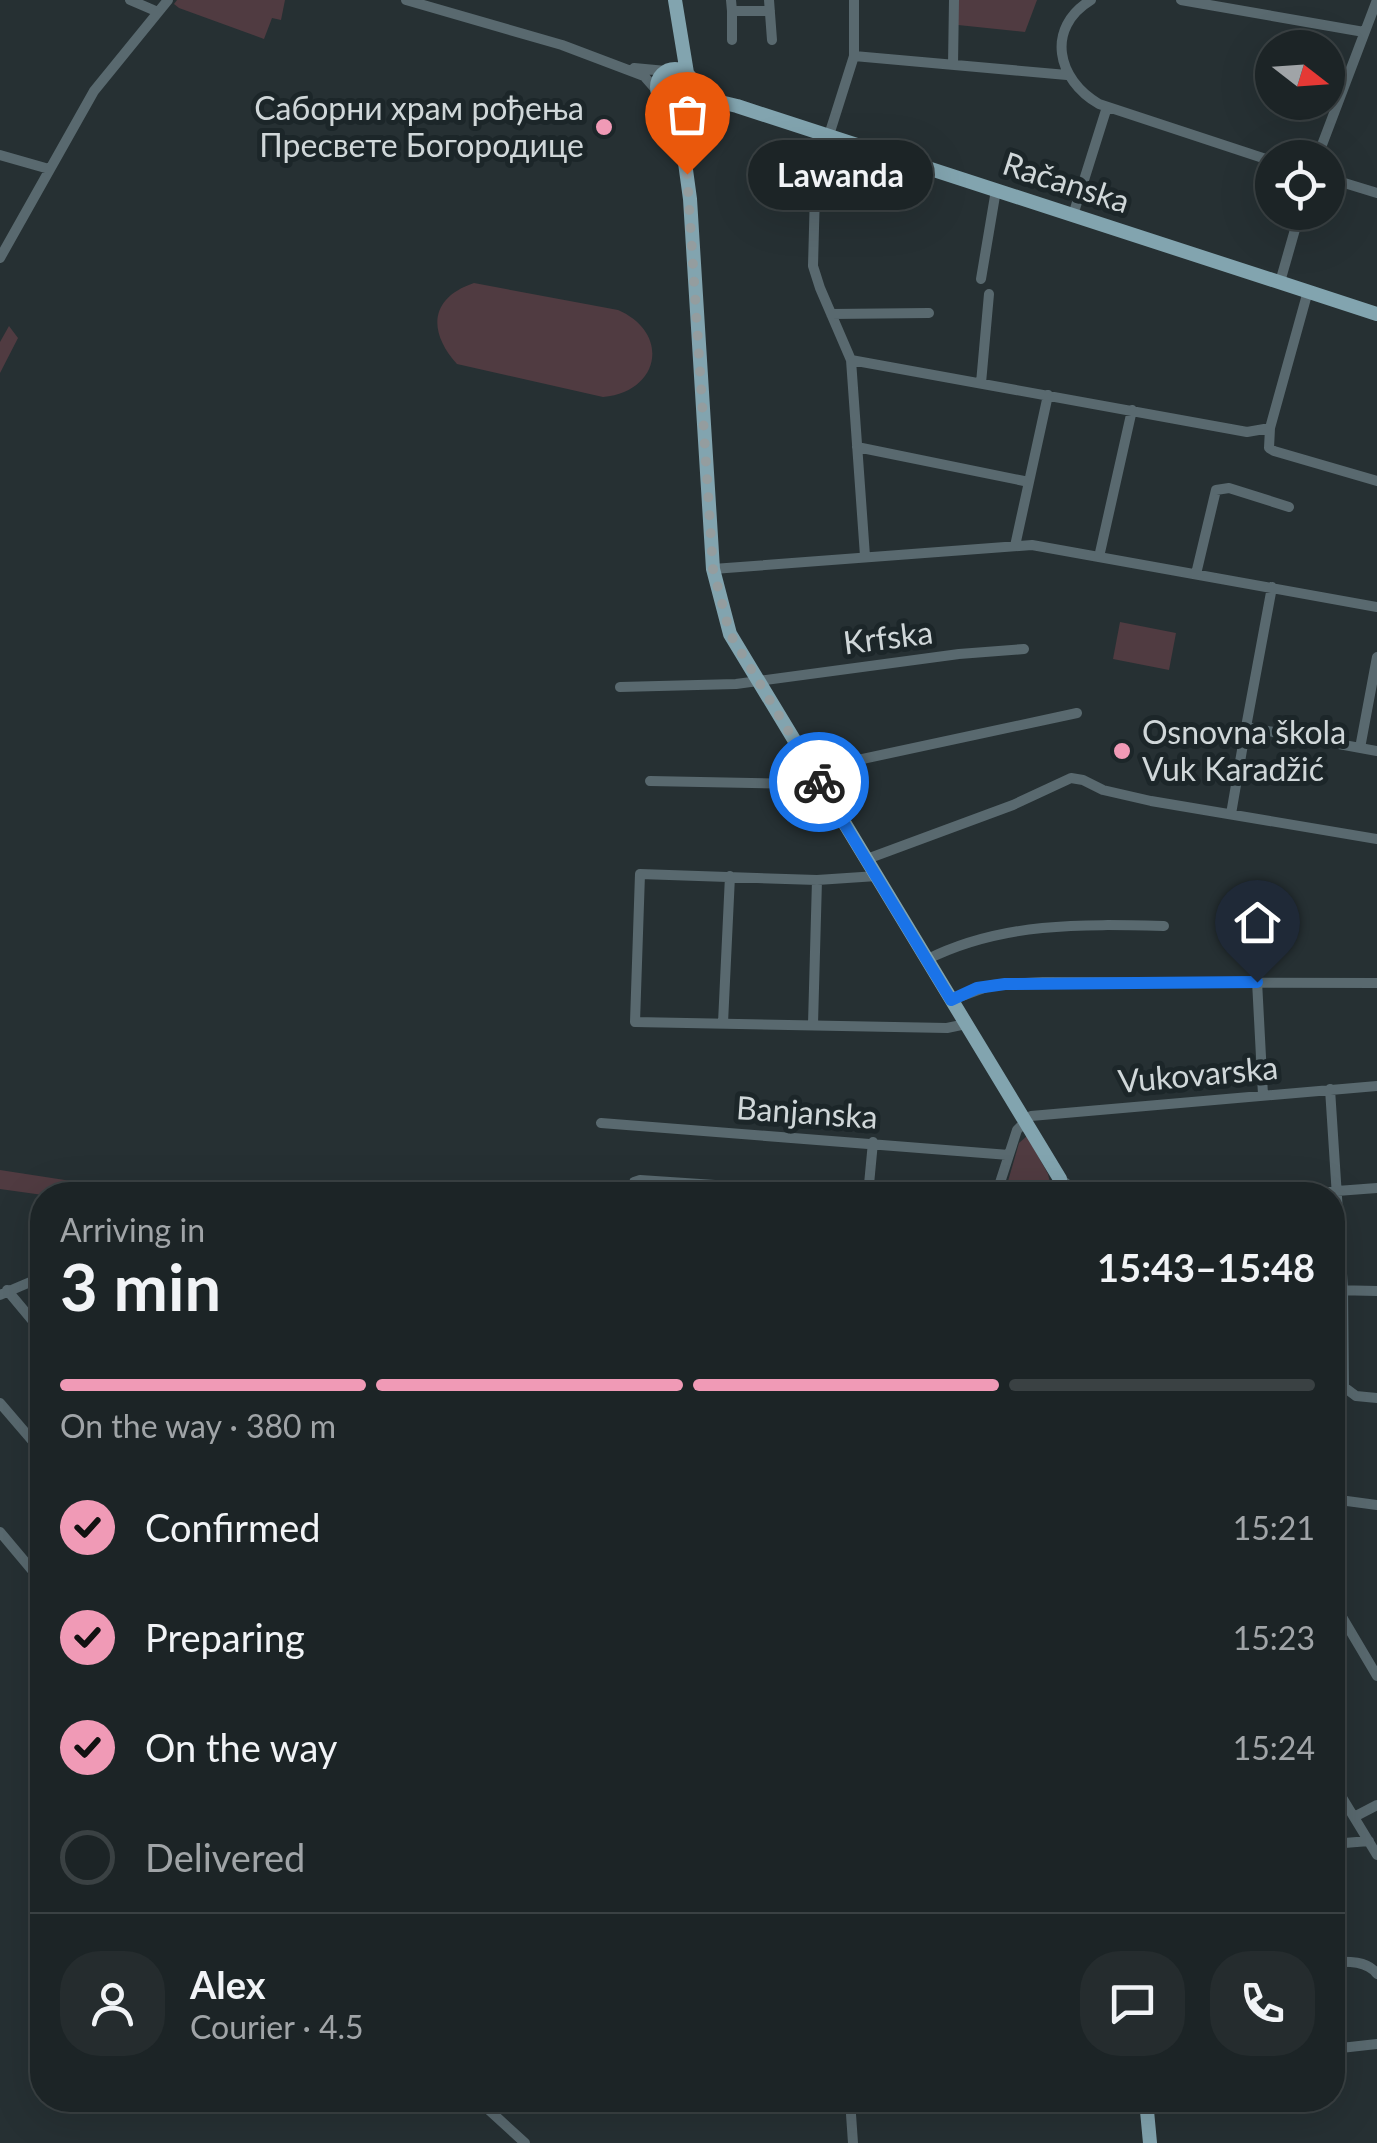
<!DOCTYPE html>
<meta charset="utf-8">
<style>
:root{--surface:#1c2426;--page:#252c2e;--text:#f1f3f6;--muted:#a0a4a7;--line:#3a4143;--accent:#f09ab6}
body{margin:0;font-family:Lato,sans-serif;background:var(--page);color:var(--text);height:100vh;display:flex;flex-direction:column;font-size:38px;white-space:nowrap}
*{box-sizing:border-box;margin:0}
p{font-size:32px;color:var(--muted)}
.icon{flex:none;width:55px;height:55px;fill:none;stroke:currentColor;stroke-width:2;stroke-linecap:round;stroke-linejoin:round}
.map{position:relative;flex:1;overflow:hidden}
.sheet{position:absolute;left:30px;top:1182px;width:1315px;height:930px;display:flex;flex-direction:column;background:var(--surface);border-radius:40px;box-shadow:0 10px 40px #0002,0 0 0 2px var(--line)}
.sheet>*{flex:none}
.needle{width:65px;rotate:107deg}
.buttons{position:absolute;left:1255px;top:30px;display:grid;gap:20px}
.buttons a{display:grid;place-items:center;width:90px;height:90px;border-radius:50%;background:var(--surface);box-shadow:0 10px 40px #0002,0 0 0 2px var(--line);font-size:50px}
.pin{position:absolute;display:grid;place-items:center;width:85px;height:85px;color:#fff;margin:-102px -42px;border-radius:50% 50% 50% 0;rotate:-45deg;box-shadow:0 0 10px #0007}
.pin .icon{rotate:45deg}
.courier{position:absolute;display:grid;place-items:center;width:100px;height:100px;margin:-50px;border:8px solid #1a73e8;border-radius:50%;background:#fff;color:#222;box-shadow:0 2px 12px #0007}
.bubble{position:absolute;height:70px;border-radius:35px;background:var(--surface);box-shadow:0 10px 40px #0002,0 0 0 2px var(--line);font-size:32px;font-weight:700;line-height:70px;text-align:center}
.head em{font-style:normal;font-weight:700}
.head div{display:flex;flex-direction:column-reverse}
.head{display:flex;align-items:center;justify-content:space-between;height:170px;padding:0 30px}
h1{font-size:65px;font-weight:700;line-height:75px}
.bar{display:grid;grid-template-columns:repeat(4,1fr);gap:15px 10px;align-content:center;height:120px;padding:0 30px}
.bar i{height:12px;border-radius:8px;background:var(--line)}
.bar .active{background:var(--accent)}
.bar p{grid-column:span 4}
.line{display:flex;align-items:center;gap:25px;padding:0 30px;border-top:2px solid var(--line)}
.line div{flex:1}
.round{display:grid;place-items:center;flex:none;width:105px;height:105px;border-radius:40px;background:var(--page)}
ol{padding:0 30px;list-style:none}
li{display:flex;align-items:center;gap:30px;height:110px}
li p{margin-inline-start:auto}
li .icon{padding:10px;border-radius:50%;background:var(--accent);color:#111;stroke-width:4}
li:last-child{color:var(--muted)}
li i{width:55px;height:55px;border:5px solid var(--line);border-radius:50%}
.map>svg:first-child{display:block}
</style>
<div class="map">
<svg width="1377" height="2143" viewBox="0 0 1377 2143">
<rect width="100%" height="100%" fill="#263033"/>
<path fill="#503b41" d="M177,0H285L281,20L272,18L264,39L179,8L174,4Z
M958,0H1037L1025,32L958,25Z
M474,283L618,310C671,333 660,392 603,397L457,364C428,332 429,298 474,283Z
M9,326L18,338L0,373V342Z
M1120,622L1176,633L1169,670L1113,659Z
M1027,1136L1048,1174L1053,1195H1004L1019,1143Z
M0,1170L136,1191V1195H43L0,1189Z"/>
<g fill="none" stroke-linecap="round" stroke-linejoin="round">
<path stroke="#59696f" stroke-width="10" d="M130,0L158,12
M406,0L562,45L644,76L658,92
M731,0L732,11H770
M769,0L772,40
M1091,0C1045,28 1057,80 1099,104L1272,161
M1181,0L1364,32
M732,40V11
M854,56L1067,75
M953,65L954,0
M634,68L666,71
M821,133L816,154L813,266L820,288L851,360L865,556
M829,135L854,56V0
M0,155L49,169
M1317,158L1377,0
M1328,178L1377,193
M1073,215L1107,107
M0,258L94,91L168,0
M981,279L996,190
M1280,282L1300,212
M831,314L929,313
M851,360L1247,432L1270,428L1308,291
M981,383L989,294
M1270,428L1269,448L1274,451L1377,481
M857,447L1029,482
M1015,546L1048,395
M1099,557L1132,410
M713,569L1032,545L1377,607
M1196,574L1216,490L1229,488L1289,507
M1272,587L1246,727L1377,751
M620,687L736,684L959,654L1024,649
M1360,748L1377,657
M650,781L803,784L830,766L1077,713
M1231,814L1246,727
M867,859L1013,805L1071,778L1083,780L1103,790L1151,801L1377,839
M877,876L817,880L640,874L635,1022L947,1028L966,1024
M926,960C1001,922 1082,924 1164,926
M1257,981L1263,1095
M951,1000L992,985L1043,982L1377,983
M723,1023L730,876
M813,1024L817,880
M1330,1089L1343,1289L1344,1387L1356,1396L1377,1398
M601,1123L1009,1155
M1061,1179L1080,1195
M631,1195L634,1182L640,1180L868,1195L873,1142
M996,1195L1017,1130L1031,1116L1377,1086
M1284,1195L1377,1188
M7,1290L42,1332
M1332,1290L1377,1291
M0,1295L42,1277
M0,1403L42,1452
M1332,1499L1377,1505
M0,1532L42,1582
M1332,1600L1377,1676
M1332,1781L1377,1855
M1354,1817L1377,1805
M1332,1844L1369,1841
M1332,1962C1348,1961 1368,1961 1377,1974
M1332,2049L1377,2044
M478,2100L525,2143
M850,2100L853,2143"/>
<path stroke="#82a4af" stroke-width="14" d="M675,0L687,73
M657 87a18 18 0 1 1 36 0a18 18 0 1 1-36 0Z
M691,95L737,106L1377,314
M669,104L683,148L690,199L713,569L730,634L1060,1179L1062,1195
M1146,2100L1150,2143"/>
</g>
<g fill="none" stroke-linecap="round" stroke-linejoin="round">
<path stroke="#949d9f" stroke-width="10" stroke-dasharray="0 18" d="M687,174L713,569L730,634L819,782"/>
<path stroke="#1a73e8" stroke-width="12" d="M819,782L951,1000L977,988L1005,984L1257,982"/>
</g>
<g fill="#f09ab6" stroke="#1c2629" stroke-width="4">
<circle cx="604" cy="127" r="10"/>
<circle cx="1122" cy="751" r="10"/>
</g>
<g text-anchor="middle" stroke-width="10" stroke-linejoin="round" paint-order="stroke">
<g font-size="32" fill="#d0d7d9" stroke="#1c2629" text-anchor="end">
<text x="584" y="120">Саборни храм рођења<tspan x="584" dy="37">Пресвете Богородице</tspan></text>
<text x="1142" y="744" text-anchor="start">Osnovna škola<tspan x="1142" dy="37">Vuk Karadžić</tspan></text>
</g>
<g font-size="32" fill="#d0d7d9" stroke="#1c2629">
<text transform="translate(1066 183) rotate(18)" y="11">Račanska</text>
<text transform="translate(888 638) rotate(-7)" y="11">Krfska</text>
<text transform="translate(1198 1075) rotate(-5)" y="11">Vukovarska</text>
<text transform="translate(807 1113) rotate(4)" y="11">Banjanska</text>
</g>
</g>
</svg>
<div class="buttons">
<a><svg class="needle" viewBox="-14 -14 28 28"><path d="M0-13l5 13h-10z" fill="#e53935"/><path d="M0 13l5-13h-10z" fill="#a0a4a7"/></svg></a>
<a><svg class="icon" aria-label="locate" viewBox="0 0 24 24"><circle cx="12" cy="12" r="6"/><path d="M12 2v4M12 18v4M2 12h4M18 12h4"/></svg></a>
</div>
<div class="pin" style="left:687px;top:174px;background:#ea580c"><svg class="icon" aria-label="bag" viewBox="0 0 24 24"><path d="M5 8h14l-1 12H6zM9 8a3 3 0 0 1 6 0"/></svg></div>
<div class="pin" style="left:1257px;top:982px;background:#1f2937"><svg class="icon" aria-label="home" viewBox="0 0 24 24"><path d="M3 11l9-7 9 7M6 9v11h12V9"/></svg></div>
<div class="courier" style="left:819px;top:782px"><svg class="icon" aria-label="bike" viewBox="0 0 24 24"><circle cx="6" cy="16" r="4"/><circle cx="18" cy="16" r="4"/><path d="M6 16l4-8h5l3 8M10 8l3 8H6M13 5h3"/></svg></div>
<div class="bubble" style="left:748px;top:140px;width:185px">Lawanda</div>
<section class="sheet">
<div class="head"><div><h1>3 min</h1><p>Arriving in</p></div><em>15:43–15:48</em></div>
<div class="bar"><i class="active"></i><i class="active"></i><i class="active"></i><i></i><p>On the way · 380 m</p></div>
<ol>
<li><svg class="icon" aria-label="check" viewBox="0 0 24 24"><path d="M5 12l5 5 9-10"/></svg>Confirmed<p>15:21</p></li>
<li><svg class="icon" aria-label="check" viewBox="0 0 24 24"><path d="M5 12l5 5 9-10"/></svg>Preparing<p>15:23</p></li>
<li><svg class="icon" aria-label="check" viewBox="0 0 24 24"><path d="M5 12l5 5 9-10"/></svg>On the way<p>15:24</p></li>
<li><i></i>Delivered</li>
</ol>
<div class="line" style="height:180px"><a class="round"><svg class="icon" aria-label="person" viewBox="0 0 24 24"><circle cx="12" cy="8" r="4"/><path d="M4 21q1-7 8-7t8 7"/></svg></a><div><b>Alex</b><p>Courier · 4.5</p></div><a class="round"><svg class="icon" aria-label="chat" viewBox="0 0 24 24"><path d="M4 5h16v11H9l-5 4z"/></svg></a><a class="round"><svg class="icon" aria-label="phone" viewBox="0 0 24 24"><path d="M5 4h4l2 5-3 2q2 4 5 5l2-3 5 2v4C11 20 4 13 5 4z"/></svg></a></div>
</section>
</div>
